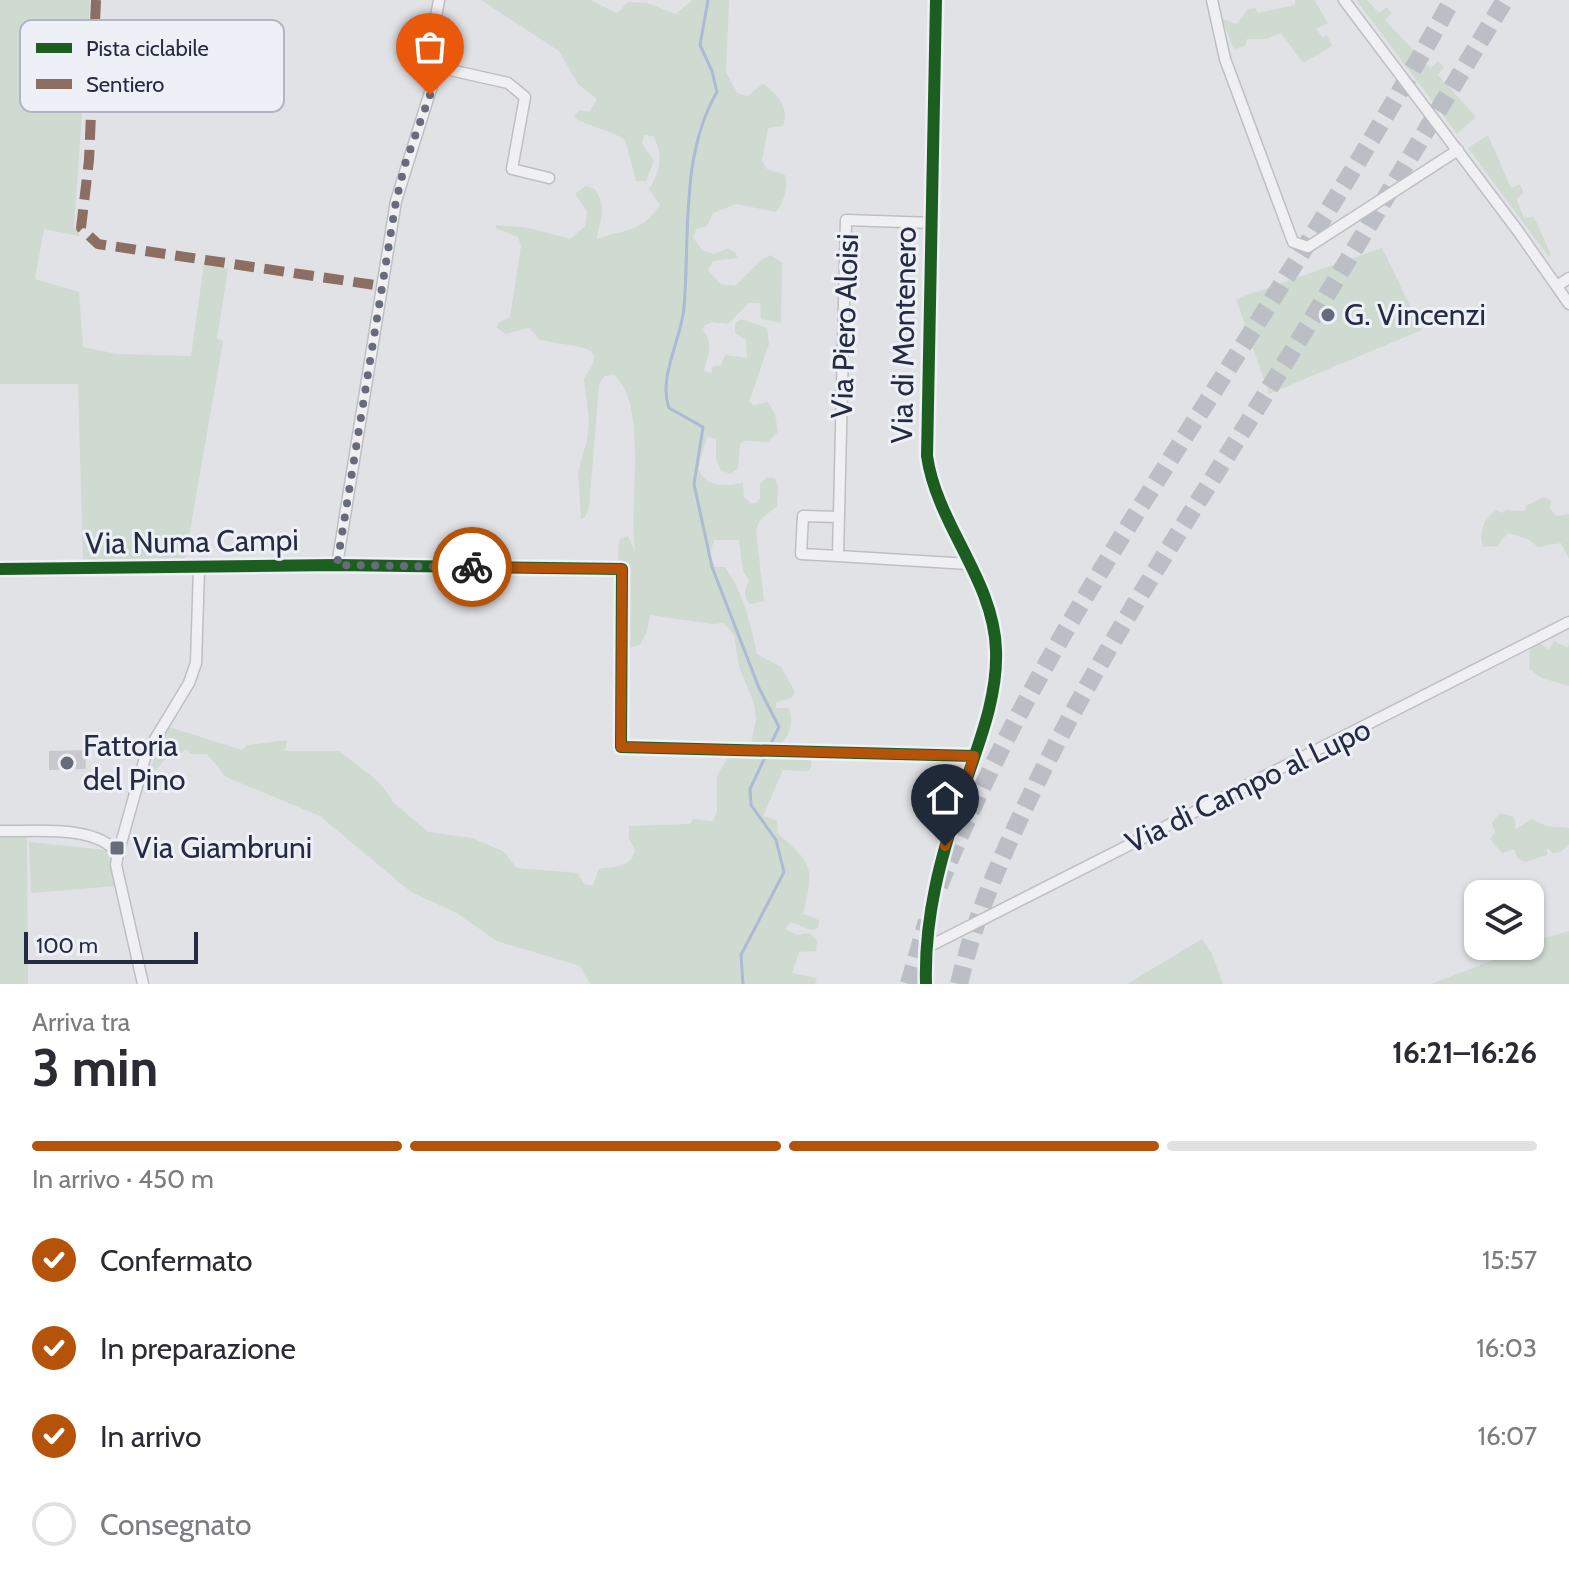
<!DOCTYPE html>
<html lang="it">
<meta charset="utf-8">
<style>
:root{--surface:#fff;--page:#f2f2f3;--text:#2b2b33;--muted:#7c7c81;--line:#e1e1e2;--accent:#b45309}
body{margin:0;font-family:Cabin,sans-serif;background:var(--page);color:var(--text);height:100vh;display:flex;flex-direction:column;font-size:30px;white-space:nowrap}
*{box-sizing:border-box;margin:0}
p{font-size:26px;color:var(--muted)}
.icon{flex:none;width:44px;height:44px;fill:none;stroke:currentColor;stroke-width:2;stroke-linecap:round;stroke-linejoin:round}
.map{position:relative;height:984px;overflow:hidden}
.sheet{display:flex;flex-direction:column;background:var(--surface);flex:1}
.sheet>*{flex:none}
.fabs{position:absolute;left:1464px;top:880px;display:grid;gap:16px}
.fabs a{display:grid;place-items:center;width:80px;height:80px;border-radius:16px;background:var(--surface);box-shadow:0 2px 6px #0004;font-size:40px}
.scale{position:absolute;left:24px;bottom:20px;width:174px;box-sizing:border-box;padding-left:8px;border:4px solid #252c42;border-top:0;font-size:22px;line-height:28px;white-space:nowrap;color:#252c42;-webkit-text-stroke:6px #eef0f7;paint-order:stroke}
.pin{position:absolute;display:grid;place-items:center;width:68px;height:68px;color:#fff;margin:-82px -34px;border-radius:50% 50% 50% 0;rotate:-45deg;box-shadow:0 0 8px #0007}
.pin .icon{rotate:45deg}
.courier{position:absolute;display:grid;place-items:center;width:80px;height:80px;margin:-40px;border:6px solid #b45309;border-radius:50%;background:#fff;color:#222;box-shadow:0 2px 10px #0007}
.headline em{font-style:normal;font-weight:800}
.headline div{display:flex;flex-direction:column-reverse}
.headline{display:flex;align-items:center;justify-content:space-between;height:136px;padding:0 32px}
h1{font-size:52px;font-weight:800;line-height:60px}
.bar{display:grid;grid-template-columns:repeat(4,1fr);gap:12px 8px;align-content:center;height:96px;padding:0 32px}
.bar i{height:10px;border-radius:6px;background:var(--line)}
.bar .on{background:var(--accent)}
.bar p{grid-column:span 4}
ol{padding:0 32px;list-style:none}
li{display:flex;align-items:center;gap:24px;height:88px}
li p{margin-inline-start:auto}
li .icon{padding:8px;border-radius:50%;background:var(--accent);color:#fff;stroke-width:4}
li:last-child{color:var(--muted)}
li i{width:44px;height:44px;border:4px solid var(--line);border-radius:50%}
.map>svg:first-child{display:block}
</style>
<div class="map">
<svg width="1569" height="984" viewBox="0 0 1569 984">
<rect width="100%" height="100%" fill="#e1e2e6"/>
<path fill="#cfdad0" d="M0,0H90L74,227L80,236L44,229L35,279L79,292L83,347L117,354L191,356L204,264L228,269L217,338L223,341L185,560L83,561L78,384H0Z
M481,0H590L617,13L628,2L648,3L675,14L693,0H729L726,72L737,93L747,96L763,84C777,94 790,107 783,126L768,128L762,160L767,169L785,175C788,187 784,202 776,212L736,204L713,213L707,226L697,229L693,237L702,250L714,254L728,248L736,253L737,258L713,261L708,270L721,284L735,286L762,259L771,255L782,263L781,323L761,319L760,303H749L728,324L712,322L704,326L703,330C715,345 707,355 704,371L711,373L713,366L721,365L725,355L747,358L746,340L735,333V323L741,319L767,328L769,344L749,402L754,405L768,402L775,414L778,432L768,442L744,441L740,444L738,468L730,474L721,470L716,460V439L707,437L698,468C706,488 724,486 743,483L744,497L751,503H756L760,498V484L767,477L775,478L778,487L777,506L760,520L756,530L764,601L750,604C742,596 745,589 749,580L743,571L739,540H714L710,554L715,567H725C743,592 751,625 757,654L781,667L795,692L792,697L776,703V708H788C795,719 790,734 781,744H751L756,719L754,703L739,667L734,635L724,623L712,624L650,615L647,631L640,645L625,649C620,629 631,622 628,604C625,582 614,562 620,539L628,536L635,551C628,504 649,406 614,375L604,376L599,385L589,508L585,517L581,519L578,472L587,440L589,421L584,379L594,362V356L591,351L581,347L540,340L529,328L506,334L497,328L498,323L510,317L521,246L518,237L497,229L495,225L530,228L570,239L585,226L587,211L575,194L586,186L595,189C609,213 599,217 597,239C627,228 638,235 660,205L649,189C660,172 664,154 653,136L644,135L642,144L654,161L646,181H636L625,140C609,129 590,128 574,117L579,110L589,112L597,99L578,84L559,51Z
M1295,0H1314L1328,23L1316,29L1322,37L1327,35L1332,46L1303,63L1281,33L1267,39H1247L1245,46L1234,49L1222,19L1237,24L1248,9L1255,8L1258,13L1295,5Z
M1356,0H1367L1379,13L1387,7L1392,13L1385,20L1430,68L1438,61L1444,67L1438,75L1476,117L1457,134Z
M1488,135L1511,188L1520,184L1524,194L1516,198L1524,218L1534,217L1551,255L1548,256L1468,148Z
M1382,248L1422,330L1269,394L1236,299Z
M1543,497L1551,500L1550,509L1556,516L1569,514V559L1561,543L1538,547L1528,539L1508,533L1497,546L1483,547C1478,532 1484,519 1496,510L1502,513L1506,510L1525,511L1526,506Z
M1537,641L1549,650L1554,641L1568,648L1569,643V686L1542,678L1529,669L1530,650Z
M169,727L242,750L247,745L287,740L285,751H339L379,782L394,803L428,832L472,838L503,851L517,868L578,873L584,884L593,885L599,869C614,866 632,868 635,850L629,839V826L690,824L693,819L713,821L717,812V776L729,755L811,757V767L808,771L783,770L763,816L777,820L778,834C814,864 814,868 803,914L819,920L818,928L810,930L791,922L785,929L797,935L809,933L817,940L816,951L799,952L792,973L817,978L815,984H590L580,966L497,941L455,912L411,892L320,816L226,777L207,754H192L185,749L179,757L166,758L158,768L148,773Z
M1500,813L1514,817L1516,829L1532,819L1546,826L1569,828V844L1561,852L1553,853L1547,848V855L1525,862L1518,859L1514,849L1502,853L1490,839L1495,832L1492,823Z
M0,837H27L28,984H0Z
M29,842L106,850L111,860L115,886L31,893Z
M1569,931V984H1431L1530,946L1544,938Z
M1202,939L1212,954L1223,984H1127Z"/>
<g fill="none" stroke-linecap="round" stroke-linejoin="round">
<path stroke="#acbad4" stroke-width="3" d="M708,0L700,45L712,71L717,92C680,155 690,237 684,308C681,340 658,377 669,408L703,427L694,484L712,567L759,688L779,727L769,748
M743,984L741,955L784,872L776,840L751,805L750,789L766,755"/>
</g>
<path fill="#c8c9cf" d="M85,750L86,769L49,770V751Z"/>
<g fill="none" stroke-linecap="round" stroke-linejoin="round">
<path stroke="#bbbec5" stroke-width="18" stroke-dasharray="18 9" stroke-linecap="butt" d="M939,886C1005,720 1100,569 1196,419C1284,281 1373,143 1452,0
M909,984L927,921
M959,984C976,912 1005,848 1037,782C1095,664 1165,554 1235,443C1327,297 1415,148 1505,0"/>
<g stroke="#bebfc4" stroke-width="13">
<path id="street" d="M1212,0L1225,59L1293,242L1308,247L1458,150
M1344,0L1518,231L1569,304
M437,67L508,83L525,97L512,169L549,178
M933,223L846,220L838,556L969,564
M1557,286L1569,278
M838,556L801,554L803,516L839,517
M337,565L396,201L436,73L432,39L439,0
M0,569L337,565L622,569L621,747L974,756
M0,831C34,832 97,824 118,854L116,865L143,984
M118,854L146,754L189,683L196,663L199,568
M926,948L1569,622"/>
</g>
<use href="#street" stroke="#f0f0f3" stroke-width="10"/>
<path stroke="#c1c3c9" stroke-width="14" d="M926,984C924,916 941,856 962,793C977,747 998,699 996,650C994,580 937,525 927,456L936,0"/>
<path stroke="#8d6e63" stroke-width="10" stroke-dasharray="20 10" stroke-linecap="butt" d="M96,0L89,160L81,228L98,244L381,286"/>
<g stroke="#eef0f7" stroke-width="17">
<path id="cycleway" d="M0,569L337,565L622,569L621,747L974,756
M926,984C924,916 941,856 962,793C977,747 998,699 996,650C994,580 937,525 927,456L936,0"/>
</g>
<use href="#cycleway" stroke="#1b5e20" stroke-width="12"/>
</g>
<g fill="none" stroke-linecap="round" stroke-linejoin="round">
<path stroke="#676c7b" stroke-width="8" stroke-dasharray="0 14.4" d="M430,95L405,164L396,201L337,565L472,567"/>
<path stroke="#b45309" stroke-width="10" d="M472,567L622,569L621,747L974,756L945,846"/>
</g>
<g fill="#676c7b" stroke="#eef0f7" stroke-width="3">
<circle cx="1328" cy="315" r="8"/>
<circle cx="67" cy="763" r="8"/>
<rect x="109" y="840" width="16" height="16" rx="4"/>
</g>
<g text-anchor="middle" stroke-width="6" stroke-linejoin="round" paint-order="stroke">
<g font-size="30" fill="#252c42" stroke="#eef0f7" text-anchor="start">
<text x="1344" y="325">G. Vincenzi</text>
<text x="83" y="756">Fattoria<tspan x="83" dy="34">del Pino</tspan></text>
<text x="133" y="858">Via Giambruni</text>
</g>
<g font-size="30" fill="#252c42" stroke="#eef0f7">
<text transform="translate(845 326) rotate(-88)" y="10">Via Piero Aloisi</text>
<text transform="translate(904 335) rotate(-89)" y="10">Via di Montenero</text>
<text transform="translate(192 542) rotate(-1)" y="10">Via Numa Campi</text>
<text transform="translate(1248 786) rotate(-26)" y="10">Via di Campo al Lupo</text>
</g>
</g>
<rect x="20" y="20" width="264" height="92" rx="12" fill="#eef0f7" stroke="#b2b5c1" stroke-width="2"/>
<rect x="36" y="43" width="36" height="10" fill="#1b5e20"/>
<rect x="36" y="79" width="36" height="10" fill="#8d6e63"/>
<g font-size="22" fill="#252c42">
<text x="86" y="56">Pista ciclabile</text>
<text x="86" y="92">Sentiero</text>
</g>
</svg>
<div class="fabs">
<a><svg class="icon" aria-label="layers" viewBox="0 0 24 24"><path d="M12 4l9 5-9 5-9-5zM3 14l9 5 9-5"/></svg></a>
</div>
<div class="scale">100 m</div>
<div class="pin" style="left:430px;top:95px;background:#ea580c"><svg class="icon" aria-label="bag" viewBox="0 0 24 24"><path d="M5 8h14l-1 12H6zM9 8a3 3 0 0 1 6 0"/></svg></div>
<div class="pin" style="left:945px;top:846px;background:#1f2937"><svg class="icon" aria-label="home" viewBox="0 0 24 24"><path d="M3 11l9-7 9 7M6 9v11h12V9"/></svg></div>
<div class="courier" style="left:472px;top:567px"><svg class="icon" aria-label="bike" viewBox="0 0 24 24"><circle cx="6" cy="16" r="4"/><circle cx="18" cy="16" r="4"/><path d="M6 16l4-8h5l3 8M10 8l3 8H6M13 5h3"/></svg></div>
</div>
<section class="sheet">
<div class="headline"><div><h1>3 min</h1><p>Arriva tra</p></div><em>16:21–16:26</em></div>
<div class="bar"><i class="on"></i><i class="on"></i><i class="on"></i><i></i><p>In arrivo · 450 m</p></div>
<ol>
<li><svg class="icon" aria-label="check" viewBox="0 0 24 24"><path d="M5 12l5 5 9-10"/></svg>Confermato<p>15:57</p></li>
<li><svg class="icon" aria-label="check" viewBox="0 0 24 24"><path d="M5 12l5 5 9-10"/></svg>In preparazione<p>16:03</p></li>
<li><svg class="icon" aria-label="check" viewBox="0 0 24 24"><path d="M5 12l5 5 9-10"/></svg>In arrivo<p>16:07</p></li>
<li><i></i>Consegnato</li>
</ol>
</section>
